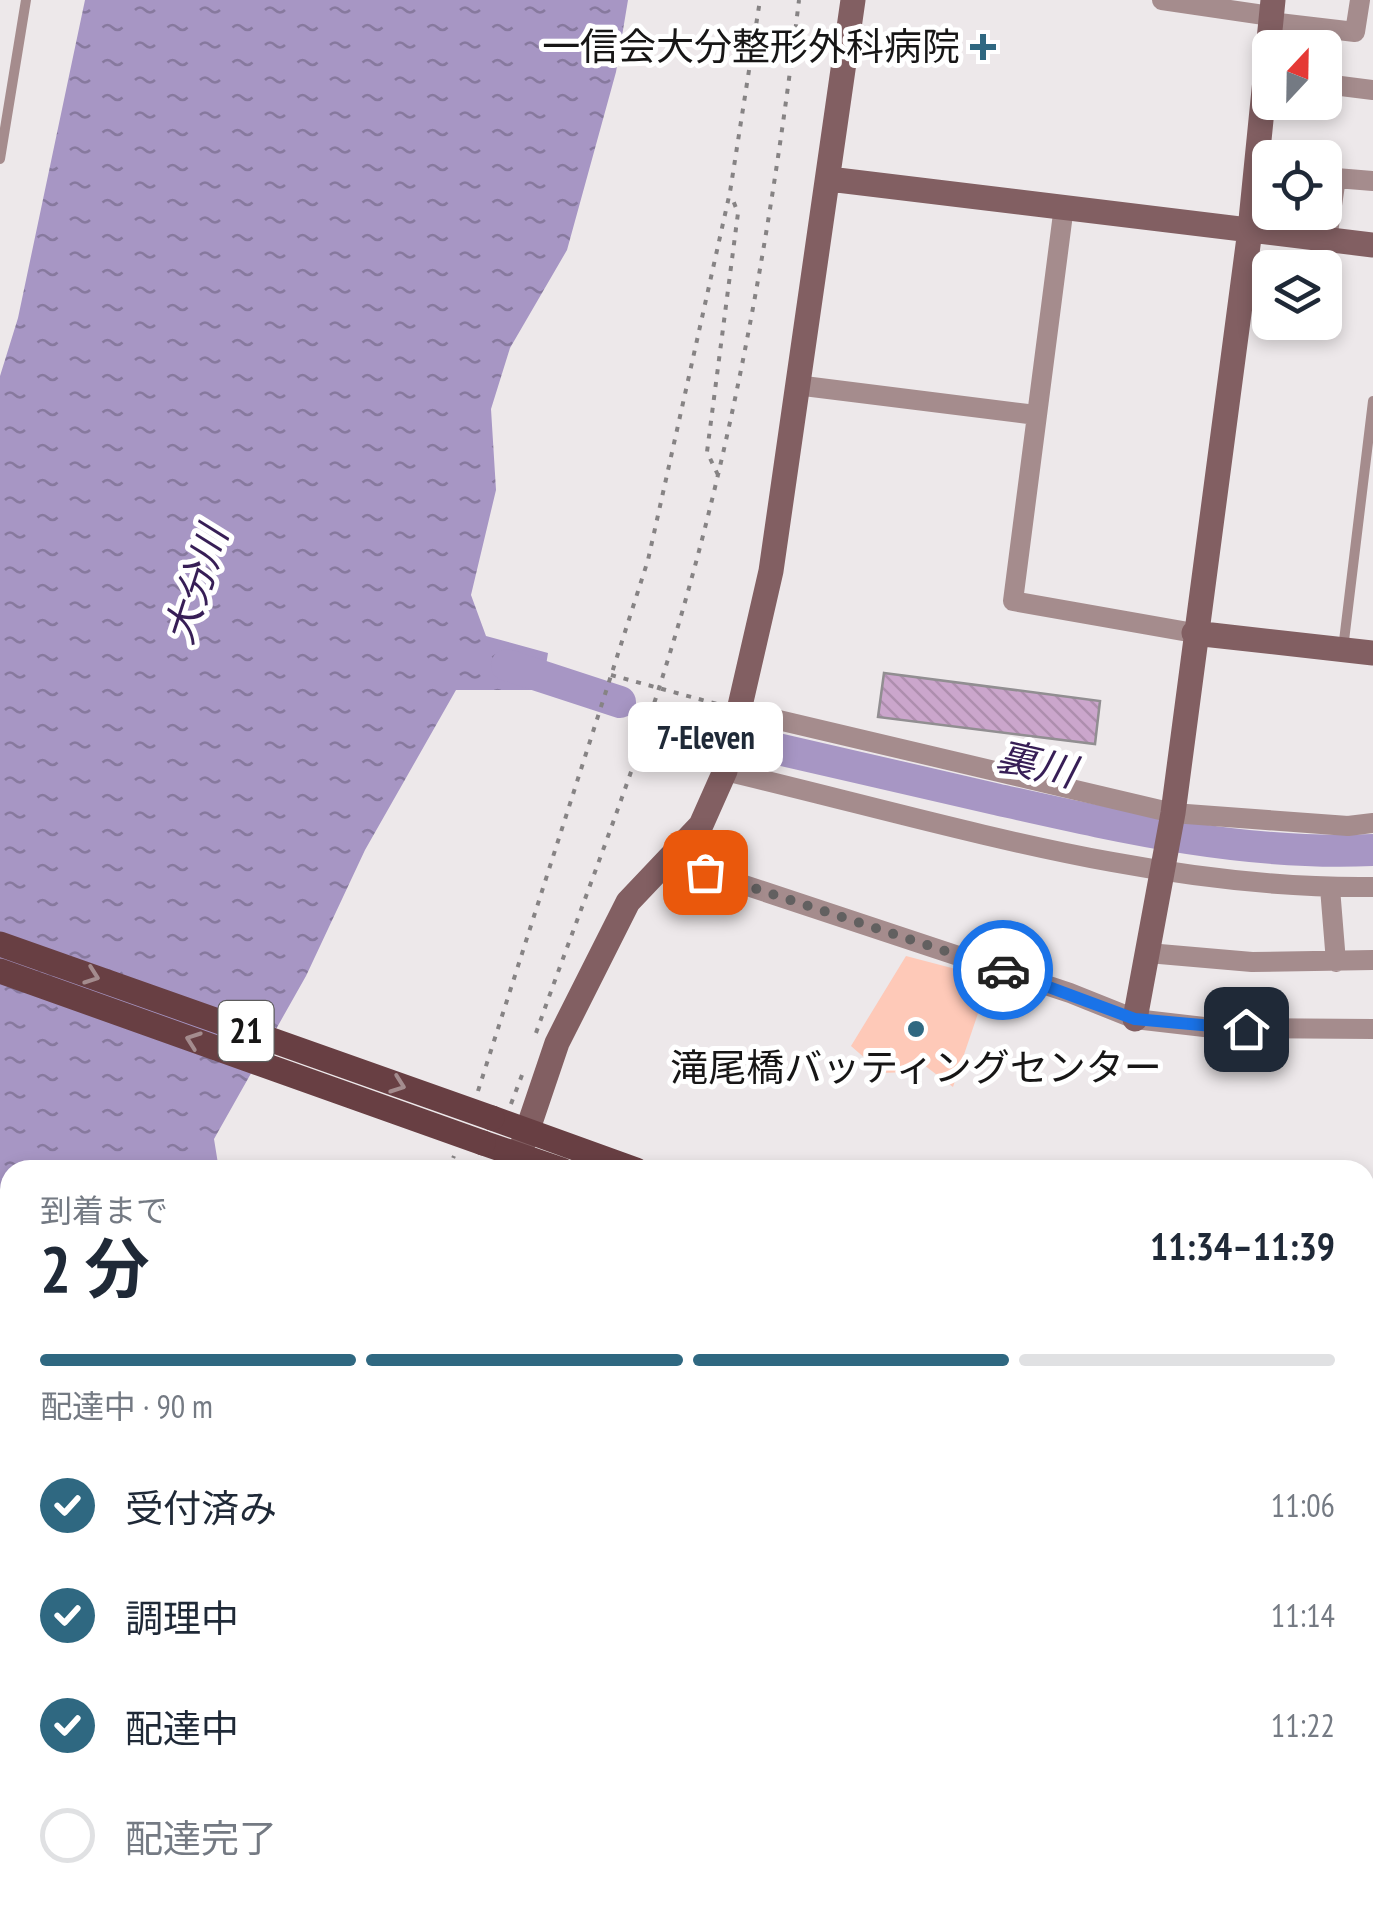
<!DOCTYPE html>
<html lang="ja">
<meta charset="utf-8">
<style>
:root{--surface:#fff;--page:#f2f2f3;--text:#1f2937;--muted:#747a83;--line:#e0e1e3;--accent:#2f6881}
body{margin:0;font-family:"PT Sans Narrow","Noto Sans JP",sans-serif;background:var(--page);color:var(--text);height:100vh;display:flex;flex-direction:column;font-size:38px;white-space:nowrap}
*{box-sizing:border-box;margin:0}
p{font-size:32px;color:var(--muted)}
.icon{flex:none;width:55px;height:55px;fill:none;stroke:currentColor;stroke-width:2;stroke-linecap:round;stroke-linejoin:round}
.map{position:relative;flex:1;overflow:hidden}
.drawer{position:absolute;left:0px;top:1160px;width:1375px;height:750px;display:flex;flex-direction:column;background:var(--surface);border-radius:30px 30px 0 0;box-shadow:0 5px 15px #0003}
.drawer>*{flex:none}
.needle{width:65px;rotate:22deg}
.buttons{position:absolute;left:1252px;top:30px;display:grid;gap:20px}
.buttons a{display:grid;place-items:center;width:90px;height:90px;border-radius:15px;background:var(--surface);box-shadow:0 5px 15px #0003;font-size:50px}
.pin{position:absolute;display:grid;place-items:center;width:85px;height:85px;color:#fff;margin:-42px;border-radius:20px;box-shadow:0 5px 15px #0006}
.courier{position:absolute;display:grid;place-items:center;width:100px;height:100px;margin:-50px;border:8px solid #1a73e8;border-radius:50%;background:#fff;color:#222;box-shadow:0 2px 12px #0007}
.bubble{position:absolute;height:70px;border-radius:15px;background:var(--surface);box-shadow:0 5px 15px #0003;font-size:32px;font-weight:700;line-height:70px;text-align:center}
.summary em{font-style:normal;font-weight:700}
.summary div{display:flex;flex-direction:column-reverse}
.summary{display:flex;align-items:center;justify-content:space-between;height:170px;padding:0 40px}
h1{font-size:65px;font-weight:700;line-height:75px}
.bar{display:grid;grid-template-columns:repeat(4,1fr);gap:15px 10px;align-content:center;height:120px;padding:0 40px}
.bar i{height:12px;border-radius:8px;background:var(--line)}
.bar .active{background:var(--accent)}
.bar p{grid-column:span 4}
ol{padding:0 40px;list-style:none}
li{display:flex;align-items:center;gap:30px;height:110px}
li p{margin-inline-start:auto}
li .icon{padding:10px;border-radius:50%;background:var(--accent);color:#fff;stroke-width:4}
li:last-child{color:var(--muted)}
li i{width:55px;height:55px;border:5px solid var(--line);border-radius:50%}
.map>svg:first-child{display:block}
</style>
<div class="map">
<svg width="1373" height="1910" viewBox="0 0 1373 1910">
<defs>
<pattern id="water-ripples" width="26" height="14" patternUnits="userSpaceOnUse" patternTransform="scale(2.5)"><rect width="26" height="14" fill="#a796c4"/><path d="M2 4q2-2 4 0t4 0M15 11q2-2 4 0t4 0" fill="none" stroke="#87799e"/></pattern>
<pattern id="building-back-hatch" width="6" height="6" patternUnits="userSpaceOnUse" patternTransform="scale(2.5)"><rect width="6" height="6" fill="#cba6cc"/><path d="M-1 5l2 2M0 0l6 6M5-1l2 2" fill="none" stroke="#ae8eae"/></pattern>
</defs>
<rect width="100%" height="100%" fill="#ede8ea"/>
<path fill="#fec9b8" d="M906,956L990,978L953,1087L920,1062L908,1072L882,1073L851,1046Z"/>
<path fill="url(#water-ripples)" d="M85,0H628L616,72L567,250L510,348L491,409L496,490L471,595L486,636L548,653L542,690H456L365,850L306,976L214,1139L219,1170H10V1900H25L20,1910H0V376L18,318Z"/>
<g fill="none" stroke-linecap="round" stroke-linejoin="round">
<path stroke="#a796c4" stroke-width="32" d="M507,665L620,702
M686,724L704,732C801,754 898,777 995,799C1120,827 1244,856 1373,850"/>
</g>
<path fill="url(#building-back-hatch)" stroke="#918e91" stroke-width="2.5" d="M884,673L1100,701L1095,744L878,717Z"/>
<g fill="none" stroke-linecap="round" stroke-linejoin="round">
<path stroke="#868384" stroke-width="4" stroke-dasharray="5 8" stroke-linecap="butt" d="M718,475L707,452L738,213L731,195
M611,675L717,704
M536,1033C579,912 627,792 665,669C733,452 772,225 799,0
M478,1091L648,560L730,192L760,0
M511,1104L522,1075
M448,1170L454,1156
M132,1910L136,1900
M183,1910L187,1900"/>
<path stroke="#a58c8d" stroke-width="10" d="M0,159L26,0
M1343,649L1373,401"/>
<path stroke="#a58c8d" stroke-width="20" d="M1162,0L1271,16
M1270,22L1355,32L1360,0
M1325,84L1373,90
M1064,206L1013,601L1194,633
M1327,239L1336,178L1373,181
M796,385L1036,415
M736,710L1173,813L1348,826L1373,823
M725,771C938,821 1153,890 1373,887
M676,856L705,872L1070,993L1135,1019L1213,1028L1373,1029
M1330,888L1336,962
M1148,953L1252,962L1373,960
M1365,1760L1373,1759
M1067,1900L1082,1910
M1331,1900L1351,1910
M214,1910L219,1900"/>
<path stroke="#825f62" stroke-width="25" d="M829,179L1373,245
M1194,633L1373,653
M1135,1019L1173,813L1250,230L1273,0
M514,1170L557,1043L628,902L701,825L725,771L771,571L853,0
M1365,1387L1373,1379
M1365,1427L1373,1417
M329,1900L330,1910
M1171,1900L1182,1910
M1104,1910L1109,1900
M1126,1910L1130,1900"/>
<path stroke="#683f43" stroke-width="25" d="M492,1118L636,1170
M483,1143L562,1170
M1365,1551L1373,1554
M1365,1571L1373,1575"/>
<path stroke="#363535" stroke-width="5" stroke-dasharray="20 10" stroke-linecap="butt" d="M0,1462L10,1464
M0,1545L10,1547
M1365,1687L1373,1686
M1111,1900L1124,1910"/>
<path stroke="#683f43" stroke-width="25" d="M0,944L492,1118
M0,971L483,1143"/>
</g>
<defs><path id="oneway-chevron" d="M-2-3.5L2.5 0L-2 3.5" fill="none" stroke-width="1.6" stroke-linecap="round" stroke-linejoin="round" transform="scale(2.5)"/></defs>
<g stroke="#a48c8e">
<use href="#oneway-chevron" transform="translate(92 976) rotate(20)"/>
<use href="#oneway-chevron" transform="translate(193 1040) rotate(-160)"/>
<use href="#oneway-chevron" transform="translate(398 1085) rotate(20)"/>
</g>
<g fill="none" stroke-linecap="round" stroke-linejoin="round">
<path stroke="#626060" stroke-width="10" stroke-dasharray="0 18" d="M705,872L1003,970"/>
<path stroke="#1a73e8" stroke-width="12" d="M1003,970L1135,1019L1246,1029"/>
</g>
<g fill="#2f6881" stroke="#fff" stroke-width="4">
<path d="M978 32h10v10h10v10h-10v10h-10v-10h-10v-10h10z"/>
<circle cx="916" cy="1029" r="10"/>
</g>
<g text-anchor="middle" stroke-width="10" stroke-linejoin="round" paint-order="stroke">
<rect fill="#fff" stroke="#5d5c5c" stroke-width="2.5" x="218.5" y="1001" width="55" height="60" rx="8"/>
<g font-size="35" font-weight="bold" fill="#171616">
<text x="246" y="1043">21</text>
</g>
<g font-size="38" fill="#171616" stroke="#fff" text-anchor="end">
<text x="960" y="60">一信会大分整形外科病院</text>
<text x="916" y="1081" text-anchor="middle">滝尾橋バッティングセンター</text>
</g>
<g font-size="40" font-style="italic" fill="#371e56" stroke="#fff">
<text transform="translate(196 585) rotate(-72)" y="14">大分川</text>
<text transform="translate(1036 764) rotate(13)" y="14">裏川</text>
</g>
</g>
</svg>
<div class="buttons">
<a><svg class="needle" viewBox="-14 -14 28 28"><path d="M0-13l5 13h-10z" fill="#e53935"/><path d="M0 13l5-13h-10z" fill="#747a83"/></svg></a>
<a><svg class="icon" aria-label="locate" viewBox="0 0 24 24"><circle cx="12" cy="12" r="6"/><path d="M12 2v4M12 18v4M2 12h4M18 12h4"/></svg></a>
<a><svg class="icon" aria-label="layers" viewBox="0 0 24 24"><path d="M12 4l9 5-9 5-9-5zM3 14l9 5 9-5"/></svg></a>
</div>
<div class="pin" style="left:705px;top:872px;background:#ea580c"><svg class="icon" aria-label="bag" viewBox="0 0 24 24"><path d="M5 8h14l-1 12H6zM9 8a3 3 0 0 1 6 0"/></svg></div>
<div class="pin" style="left:1246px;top:1029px;background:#1f2937"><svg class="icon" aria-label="home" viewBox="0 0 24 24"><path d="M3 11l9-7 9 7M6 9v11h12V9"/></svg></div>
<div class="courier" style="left:1003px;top:970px"><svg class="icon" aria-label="car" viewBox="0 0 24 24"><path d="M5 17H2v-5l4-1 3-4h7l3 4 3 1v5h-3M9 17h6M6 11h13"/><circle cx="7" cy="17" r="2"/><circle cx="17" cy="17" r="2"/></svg></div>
<div class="bubble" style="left:628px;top:702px;width:155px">7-Eleven</div>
<section class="drawer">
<div class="summary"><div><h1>2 分</h1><p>到着まで</p></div><em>11:34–11:39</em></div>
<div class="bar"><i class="active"></i><i class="active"></i><i class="active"></i><i></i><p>配達中 · 90 m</p></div>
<ol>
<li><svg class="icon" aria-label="check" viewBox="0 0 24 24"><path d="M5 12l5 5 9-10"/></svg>受付済み<p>11:06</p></li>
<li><svg class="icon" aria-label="check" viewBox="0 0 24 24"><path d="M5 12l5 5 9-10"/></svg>調理中<p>11:14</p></li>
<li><svg class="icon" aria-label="check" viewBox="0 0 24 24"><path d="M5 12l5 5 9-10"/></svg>配達中<p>11:22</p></li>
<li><i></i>配達完了</li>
</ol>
</section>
</div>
